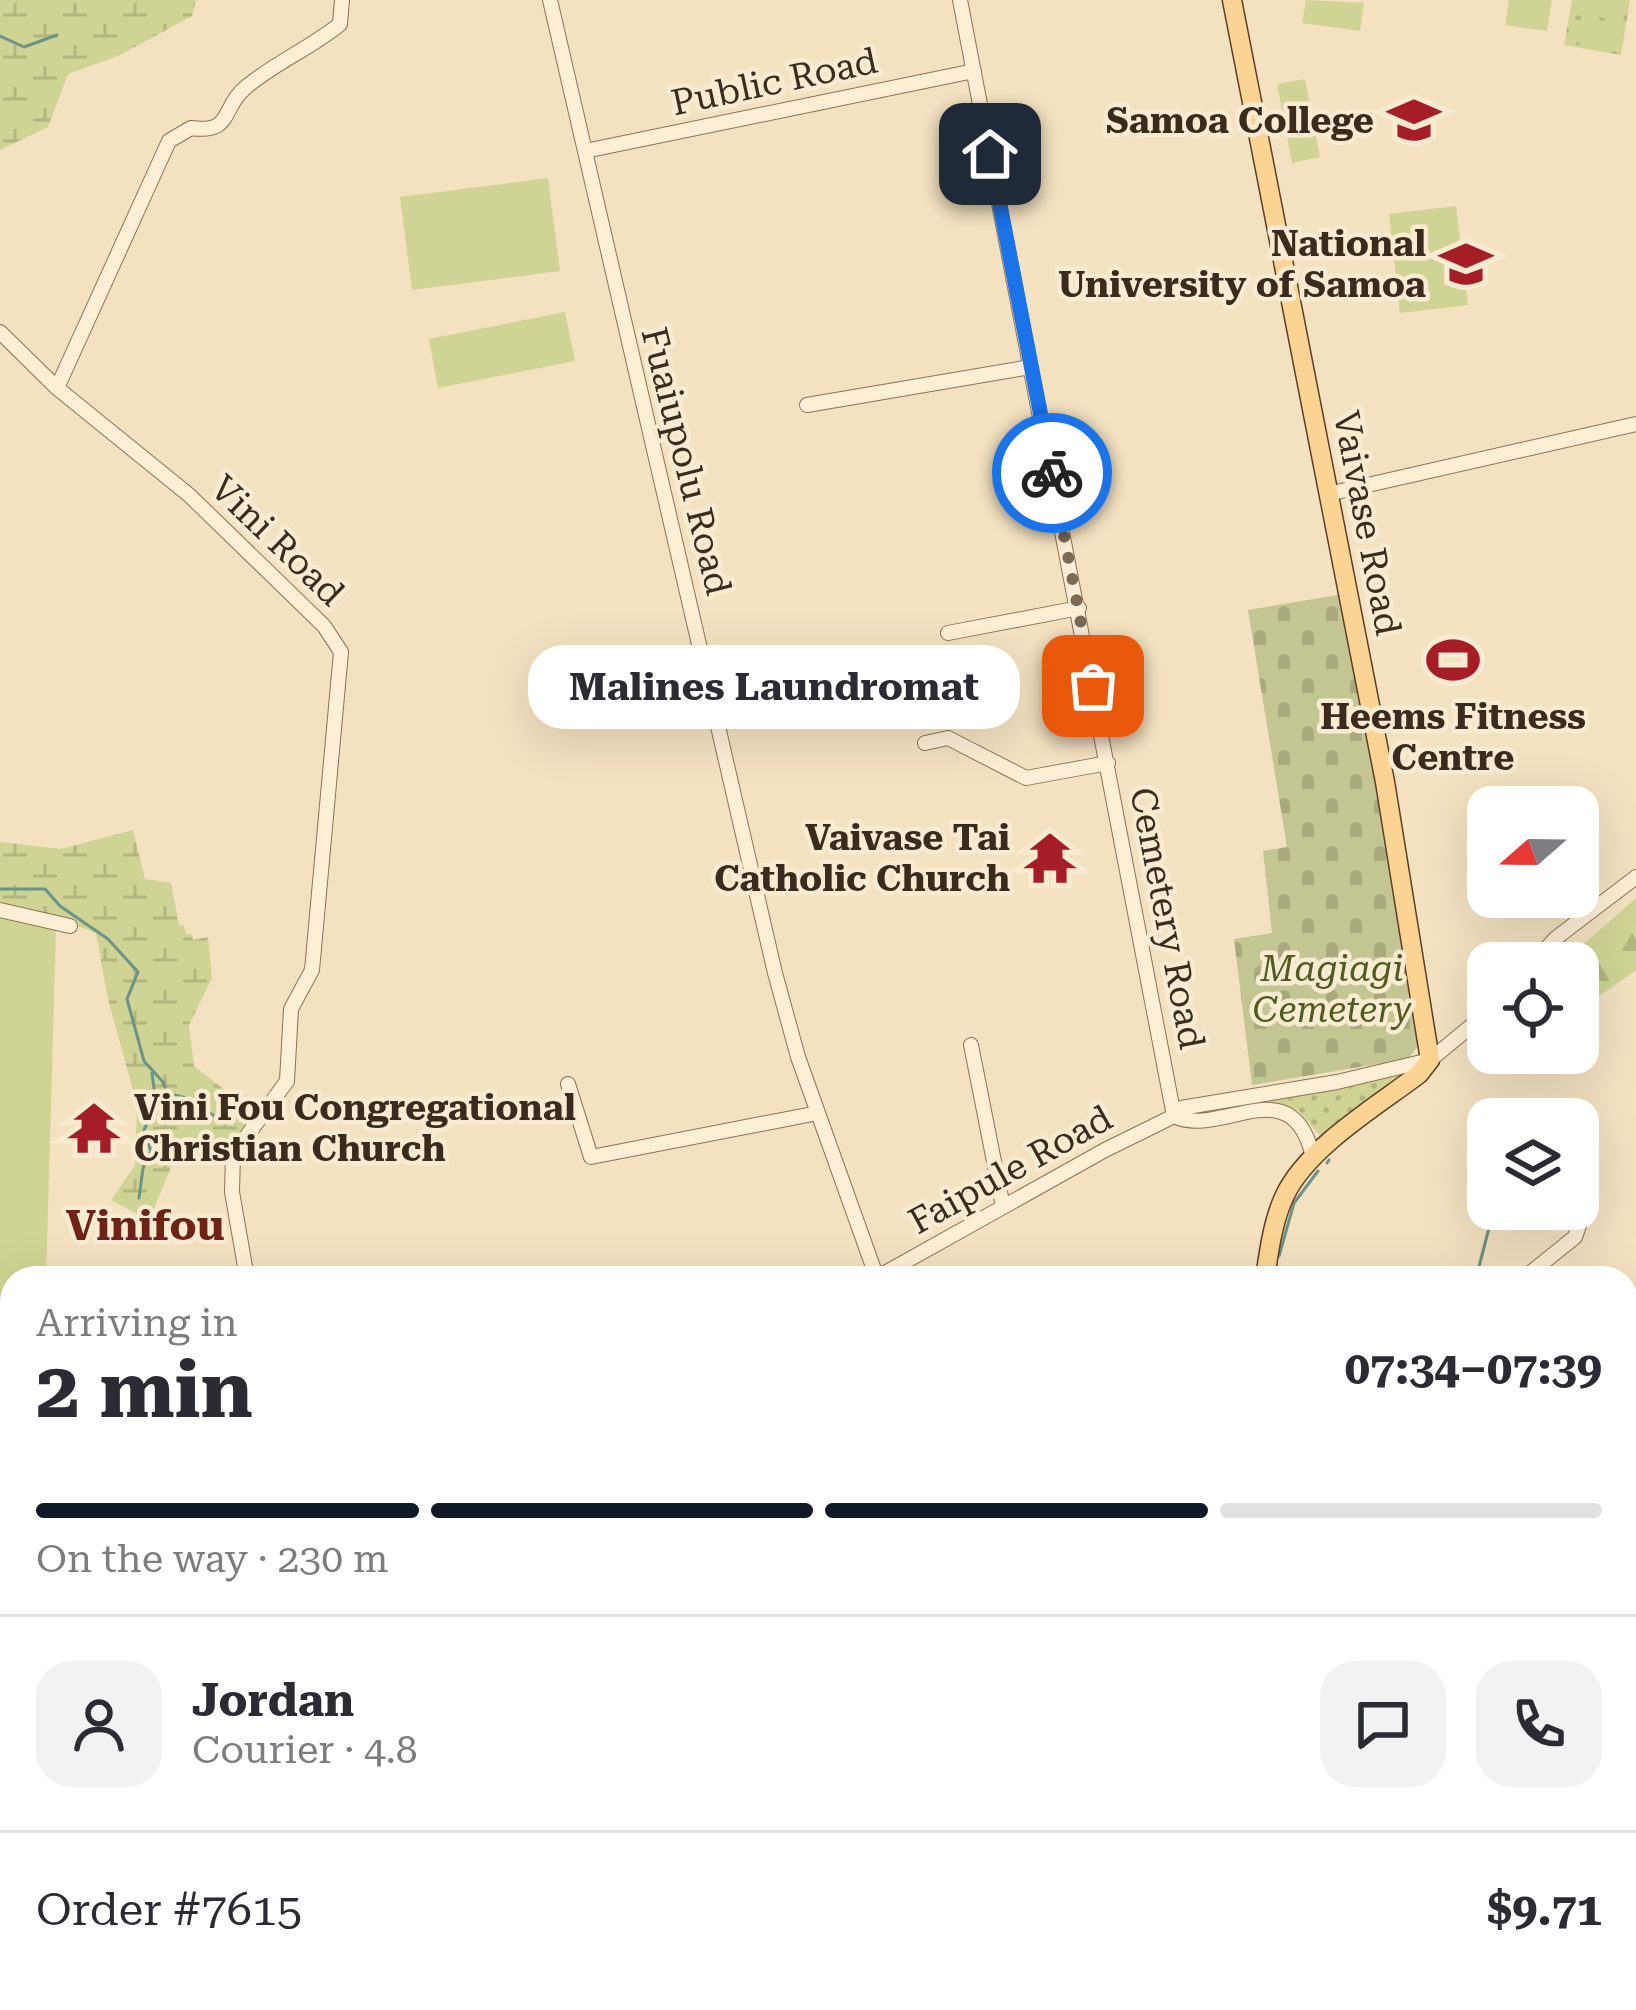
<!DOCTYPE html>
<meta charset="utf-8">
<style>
:root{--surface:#fff;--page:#f2f2f3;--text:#2b2b33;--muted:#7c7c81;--line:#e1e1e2;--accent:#111827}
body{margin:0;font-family:"Roboto Serif",serif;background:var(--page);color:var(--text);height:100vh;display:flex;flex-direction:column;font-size:45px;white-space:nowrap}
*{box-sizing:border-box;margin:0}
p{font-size:39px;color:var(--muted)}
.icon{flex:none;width:66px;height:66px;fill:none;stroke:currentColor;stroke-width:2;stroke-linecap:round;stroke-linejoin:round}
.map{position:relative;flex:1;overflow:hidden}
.sheet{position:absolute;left:0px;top:1266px;width:1638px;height:744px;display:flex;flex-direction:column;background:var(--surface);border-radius:36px 36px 0 0;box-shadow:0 12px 48px #0002}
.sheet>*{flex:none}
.needle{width:78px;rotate:250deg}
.controls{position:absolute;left:1467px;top:786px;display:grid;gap:24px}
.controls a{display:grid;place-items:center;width:132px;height:132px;border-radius:24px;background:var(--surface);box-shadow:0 12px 48px #0002;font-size:60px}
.pin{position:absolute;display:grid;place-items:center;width:102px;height:102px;color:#fff;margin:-51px;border-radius:24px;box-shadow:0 6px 18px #0006}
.courier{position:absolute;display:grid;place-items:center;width:120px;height:120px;margin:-60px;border:9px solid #1a73e8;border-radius:50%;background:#fff;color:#222;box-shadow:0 3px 15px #0007}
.bubble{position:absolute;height:84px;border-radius:36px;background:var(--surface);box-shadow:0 12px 48px #0002;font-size:39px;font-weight:700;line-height:84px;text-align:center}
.summary em{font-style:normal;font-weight:700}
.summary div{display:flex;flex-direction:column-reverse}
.summary{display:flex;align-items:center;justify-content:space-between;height:204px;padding:0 36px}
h1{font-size:78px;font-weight:700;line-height:90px}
.bar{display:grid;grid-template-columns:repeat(4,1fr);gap:18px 12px;align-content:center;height:144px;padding:0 36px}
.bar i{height:15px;border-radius:9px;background:var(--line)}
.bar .selected{background:var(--accent)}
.bar p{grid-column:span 4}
.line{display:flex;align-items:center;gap:30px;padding:0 36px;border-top:3px solid var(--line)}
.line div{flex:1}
.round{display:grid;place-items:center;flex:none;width:126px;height:126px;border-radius:36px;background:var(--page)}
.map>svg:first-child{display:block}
</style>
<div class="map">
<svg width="1636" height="2010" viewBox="0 0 1636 2010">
<defs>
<pattern id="grass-dots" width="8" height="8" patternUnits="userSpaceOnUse" patternTransform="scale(3)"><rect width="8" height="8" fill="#cfd393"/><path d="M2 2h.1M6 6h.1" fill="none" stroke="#b3b57e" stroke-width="1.8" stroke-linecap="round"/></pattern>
<pattern id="forest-firs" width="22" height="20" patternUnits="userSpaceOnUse" patternTransform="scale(3)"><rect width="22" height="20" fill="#cfd393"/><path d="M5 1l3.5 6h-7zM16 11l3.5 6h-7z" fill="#b3b57e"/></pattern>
<pattern id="wetland-marsh" width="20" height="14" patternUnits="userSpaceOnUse" patternTransform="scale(3)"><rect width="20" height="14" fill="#cfd393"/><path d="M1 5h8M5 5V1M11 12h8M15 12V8" fill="none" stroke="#b3b57e"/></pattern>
<pattern id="cemetery-stones" width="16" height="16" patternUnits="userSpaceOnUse" patternTransform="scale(3)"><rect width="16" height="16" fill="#c3c693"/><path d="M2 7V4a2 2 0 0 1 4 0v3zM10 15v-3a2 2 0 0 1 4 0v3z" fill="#a8aa7e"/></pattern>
</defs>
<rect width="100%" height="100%" fill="#f3e1c0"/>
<path fill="url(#grass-dots)" d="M1572,0H1630L1621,55L1564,45Z
M1401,1075L1403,1078L1321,1137L1299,1111L1280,1105L1188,1115Z
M769,1998H828L832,2010H773Z"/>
<path fill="url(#forest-firs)" d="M1636,898V970L1578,1011V963H1562Z
M1636,1298V1419L1626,1424V1300Z"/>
<path fill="url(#wetland-marsh)" d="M0,0H196L192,16L118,56L68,74L48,127L0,150Z
M133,830L145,879L171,883L179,925L184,926L186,934H192L193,940L208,937L212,978L189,1025L194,1066L254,1113L223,1159L177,1153L149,1220L111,1200L135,1165L137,1105L108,999L96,933L62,920L0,907V842L61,849Z"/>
<path fill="url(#cemetery-stones)" d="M1344,594L1423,1032L1418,1046L1408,1059L1252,1085L1234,939L1272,933L1263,851L1287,847L1248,610Z"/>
<path fill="#cfd393" d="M1306,0L1364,3L1360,31L1302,23Z
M1509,0H1552L1547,31L1505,25Z
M1577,0H1623L1619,21L1575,12Z
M1574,19L1618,27L1614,50L1570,41Z
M1305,79L1320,157L1292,163L1277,84Z
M548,178L560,271L412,290L400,197Z
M1456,206L1468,305L1400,313L1389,214Z
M565,312L575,361L438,388L429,339Z
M0,915L56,931L46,1278H12V1367H0Z"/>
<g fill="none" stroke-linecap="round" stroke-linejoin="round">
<path stroke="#699487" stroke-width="3" d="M0,36L24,47L57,35
M0,889H45L60,906L108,939L138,972L127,999L144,1061L163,1082L167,1093L186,1098L219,1119
M1327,1163L1329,1160
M139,1198L143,1168L151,1151L144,1130L156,1104L152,1073
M1279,1256L1294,1203L1318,1171
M1277,1272V1270
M1476,1278L1494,1209
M1626,1346L1636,1341
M0,1649L12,1651
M0,1746L12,1730
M0,1785L4,1794"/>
<path stroke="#a3c5b9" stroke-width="16" d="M1626,1326L1636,1324
M591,2010L595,1998"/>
<g stroke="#8f7055" stroke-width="16">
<path id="minor" d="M550,0L775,973L798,1057L877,1278
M960,0L1174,1116C1221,1139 1292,1066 1313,1157
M585,151L974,71
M0,332L57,388
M807,405L1030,367
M1328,494L1636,424
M948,633L1079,608
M925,743L948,738L1026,778L1108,763
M0,910L70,926
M1533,963L1556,938L1636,877
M971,1045L1003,1207
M568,1084L591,1157L818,1113
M247,1278L232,1192L233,1155L287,1081L291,1009L312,970L341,652L324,626L189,495L57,388L169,141L191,128C233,134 221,108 245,88C274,63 311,48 340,24L342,0
M876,1278L1105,1150L1174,1116L1181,1108L1337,1082L1430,1060L1488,1012
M1524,1278L1575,1237L1581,1220
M0,1817L12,1804"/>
</g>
<g stroke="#5c3e2a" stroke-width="21">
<path id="major" d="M1232,0L1385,782L1430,1060L1419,1074C1377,1106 1308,1147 1285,1195C1273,1220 1269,1251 1265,1278
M1626,1808L1636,1805
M0,1834L12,1845
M170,1998L177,2010
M534,1998L539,2010
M1352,1998L1356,2010
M950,2010L992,1998"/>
</g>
<use href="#minor" stroke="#fdeed5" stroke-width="14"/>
<use href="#major" stroke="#fbd493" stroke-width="18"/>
</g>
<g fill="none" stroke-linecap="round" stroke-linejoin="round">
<path stroke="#7c6a55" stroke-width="12" stroke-dasharray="0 21.6" d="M1052,473L1093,686"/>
<path stroke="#1a73e8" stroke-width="15" d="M990,154L1052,473"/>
</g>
<defs>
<g id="school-bare" transform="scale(4.14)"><path d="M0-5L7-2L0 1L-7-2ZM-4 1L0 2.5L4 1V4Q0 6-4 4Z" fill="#a51e27" stroke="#f9ebd1" stroke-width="2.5" paint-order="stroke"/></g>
<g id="university-bare" transform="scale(4.14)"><path d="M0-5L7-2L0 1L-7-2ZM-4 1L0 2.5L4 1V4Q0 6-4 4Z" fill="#a51e27" stroke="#f9ebd1" stroke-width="2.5" paint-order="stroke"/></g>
<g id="stadium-bare" transform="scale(4.14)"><path d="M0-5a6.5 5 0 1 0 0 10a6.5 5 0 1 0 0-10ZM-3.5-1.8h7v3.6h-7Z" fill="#a51e27" stroke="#f9ebd1" stroke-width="2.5" paint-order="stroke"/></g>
<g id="temple-bare" transform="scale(4.14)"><path d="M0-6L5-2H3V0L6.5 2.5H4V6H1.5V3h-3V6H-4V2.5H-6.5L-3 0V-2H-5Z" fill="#a51e27" stroke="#f9ebd1" stroke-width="2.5" paint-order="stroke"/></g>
</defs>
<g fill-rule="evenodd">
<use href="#school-bare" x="1414" y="120"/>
<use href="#university-bare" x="1466" y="264"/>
<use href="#stadium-bare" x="1453" y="660"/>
<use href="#temple-bare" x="1050" y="858"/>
<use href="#temple-bare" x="94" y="1128"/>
</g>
<g text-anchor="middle" stroke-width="9" stroke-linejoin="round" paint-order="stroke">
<g font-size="36" fill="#3c2a1c" stroke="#f9ebd1">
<text transform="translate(774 81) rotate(-12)" y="13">Public Road</text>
<text transform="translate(687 461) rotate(76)" y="13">Fuaiupolu Road</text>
<text transform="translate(1368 523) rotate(79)" y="13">Vaivase Road</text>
<text transform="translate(278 540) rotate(44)" y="13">Vini Road</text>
<text transform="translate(1168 918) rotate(79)" y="13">Cemetery Road</text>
<text transform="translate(1010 1169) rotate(-29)" y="13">Faipule Road</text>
</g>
<g font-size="36" font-weight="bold" fill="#3c2a1c" stroke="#f9ebd1" text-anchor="end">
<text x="1374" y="133">Samoa College</text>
<text x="1426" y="256">National<tspan x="1426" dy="41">University of Samoa</tspan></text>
<text x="1453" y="729" text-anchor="middle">Heems Fitness<tspan x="1453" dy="41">Centre</tspan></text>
<text x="1010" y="850">Vaivase Tai<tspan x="1010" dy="41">Catholic Church</tspan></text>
<text x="134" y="1120" text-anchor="start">Vini Fou Congregational<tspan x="134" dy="41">Christian Church</tspan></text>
</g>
<g font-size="36" font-style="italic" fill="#505b20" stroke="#f9ebd1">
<text x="1332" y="981">Magiagi<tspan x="1332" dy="41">Cemetery</tspan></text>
</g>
<g font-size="42" font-weight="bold" fill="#6e2316" stroke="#f9ebd1">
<text x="145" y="1240">Vinifou</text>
</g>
</g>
</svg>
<div class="controls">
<a><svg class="needle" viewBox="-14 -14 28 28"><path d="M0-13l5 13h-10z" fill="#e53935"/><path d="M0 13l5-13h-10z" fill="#7c7c81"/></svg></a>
<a><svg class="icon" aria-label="locate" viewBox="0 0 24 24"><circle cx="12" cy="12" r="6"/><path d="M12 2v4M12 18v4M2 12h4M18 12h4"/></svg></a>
<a><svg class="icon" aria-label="layers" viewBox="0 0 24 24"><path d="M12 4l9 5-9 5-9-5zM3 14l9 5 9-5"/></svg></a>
</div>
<div class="pin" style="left:1093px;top:686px;background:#ea580c"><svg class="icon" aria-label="bag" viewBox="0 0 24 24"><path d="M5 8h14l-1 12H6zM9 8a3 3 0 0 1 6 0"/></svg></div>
<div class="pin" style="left:990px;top:154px;background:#1f2937"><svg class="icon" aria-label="home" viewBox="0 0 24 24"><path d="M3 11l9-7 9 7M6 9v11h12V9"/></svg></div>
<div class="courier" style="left:1052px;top:473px"><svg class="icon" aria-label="bike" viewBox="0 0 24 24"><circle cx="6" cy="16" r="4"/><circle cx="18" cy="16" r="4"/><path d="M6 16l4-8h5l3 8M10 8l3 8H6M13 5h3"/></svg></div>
<div class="bubble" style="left:528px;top:645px;width:492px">Malines Laundromat</div>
<section class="sheet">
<div class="summary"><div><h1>2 min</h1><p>Arriving in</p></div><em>07:34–07:39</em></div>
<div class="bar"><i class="selected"></i><i class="selected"></i><i class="selected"></i><i></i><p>On the way · 230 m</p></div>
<div class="line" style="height:216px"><a class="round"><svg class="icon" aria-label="person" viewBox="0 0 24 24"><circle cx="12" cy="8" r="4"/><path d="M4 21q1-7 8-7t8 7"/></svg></a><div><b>Jordan</b><p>Courier · 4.8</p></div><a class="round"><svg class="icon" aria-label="chat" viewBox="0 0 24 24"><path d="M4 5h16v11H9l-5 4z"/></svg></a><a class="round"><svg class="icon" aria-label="phone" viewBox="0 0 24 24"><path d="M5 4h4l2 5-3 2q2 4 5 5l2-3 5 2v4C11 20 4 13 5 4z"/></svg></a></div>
<div class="line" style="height:156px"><div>Order #7615</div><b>$9.71</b></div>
</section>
</div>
